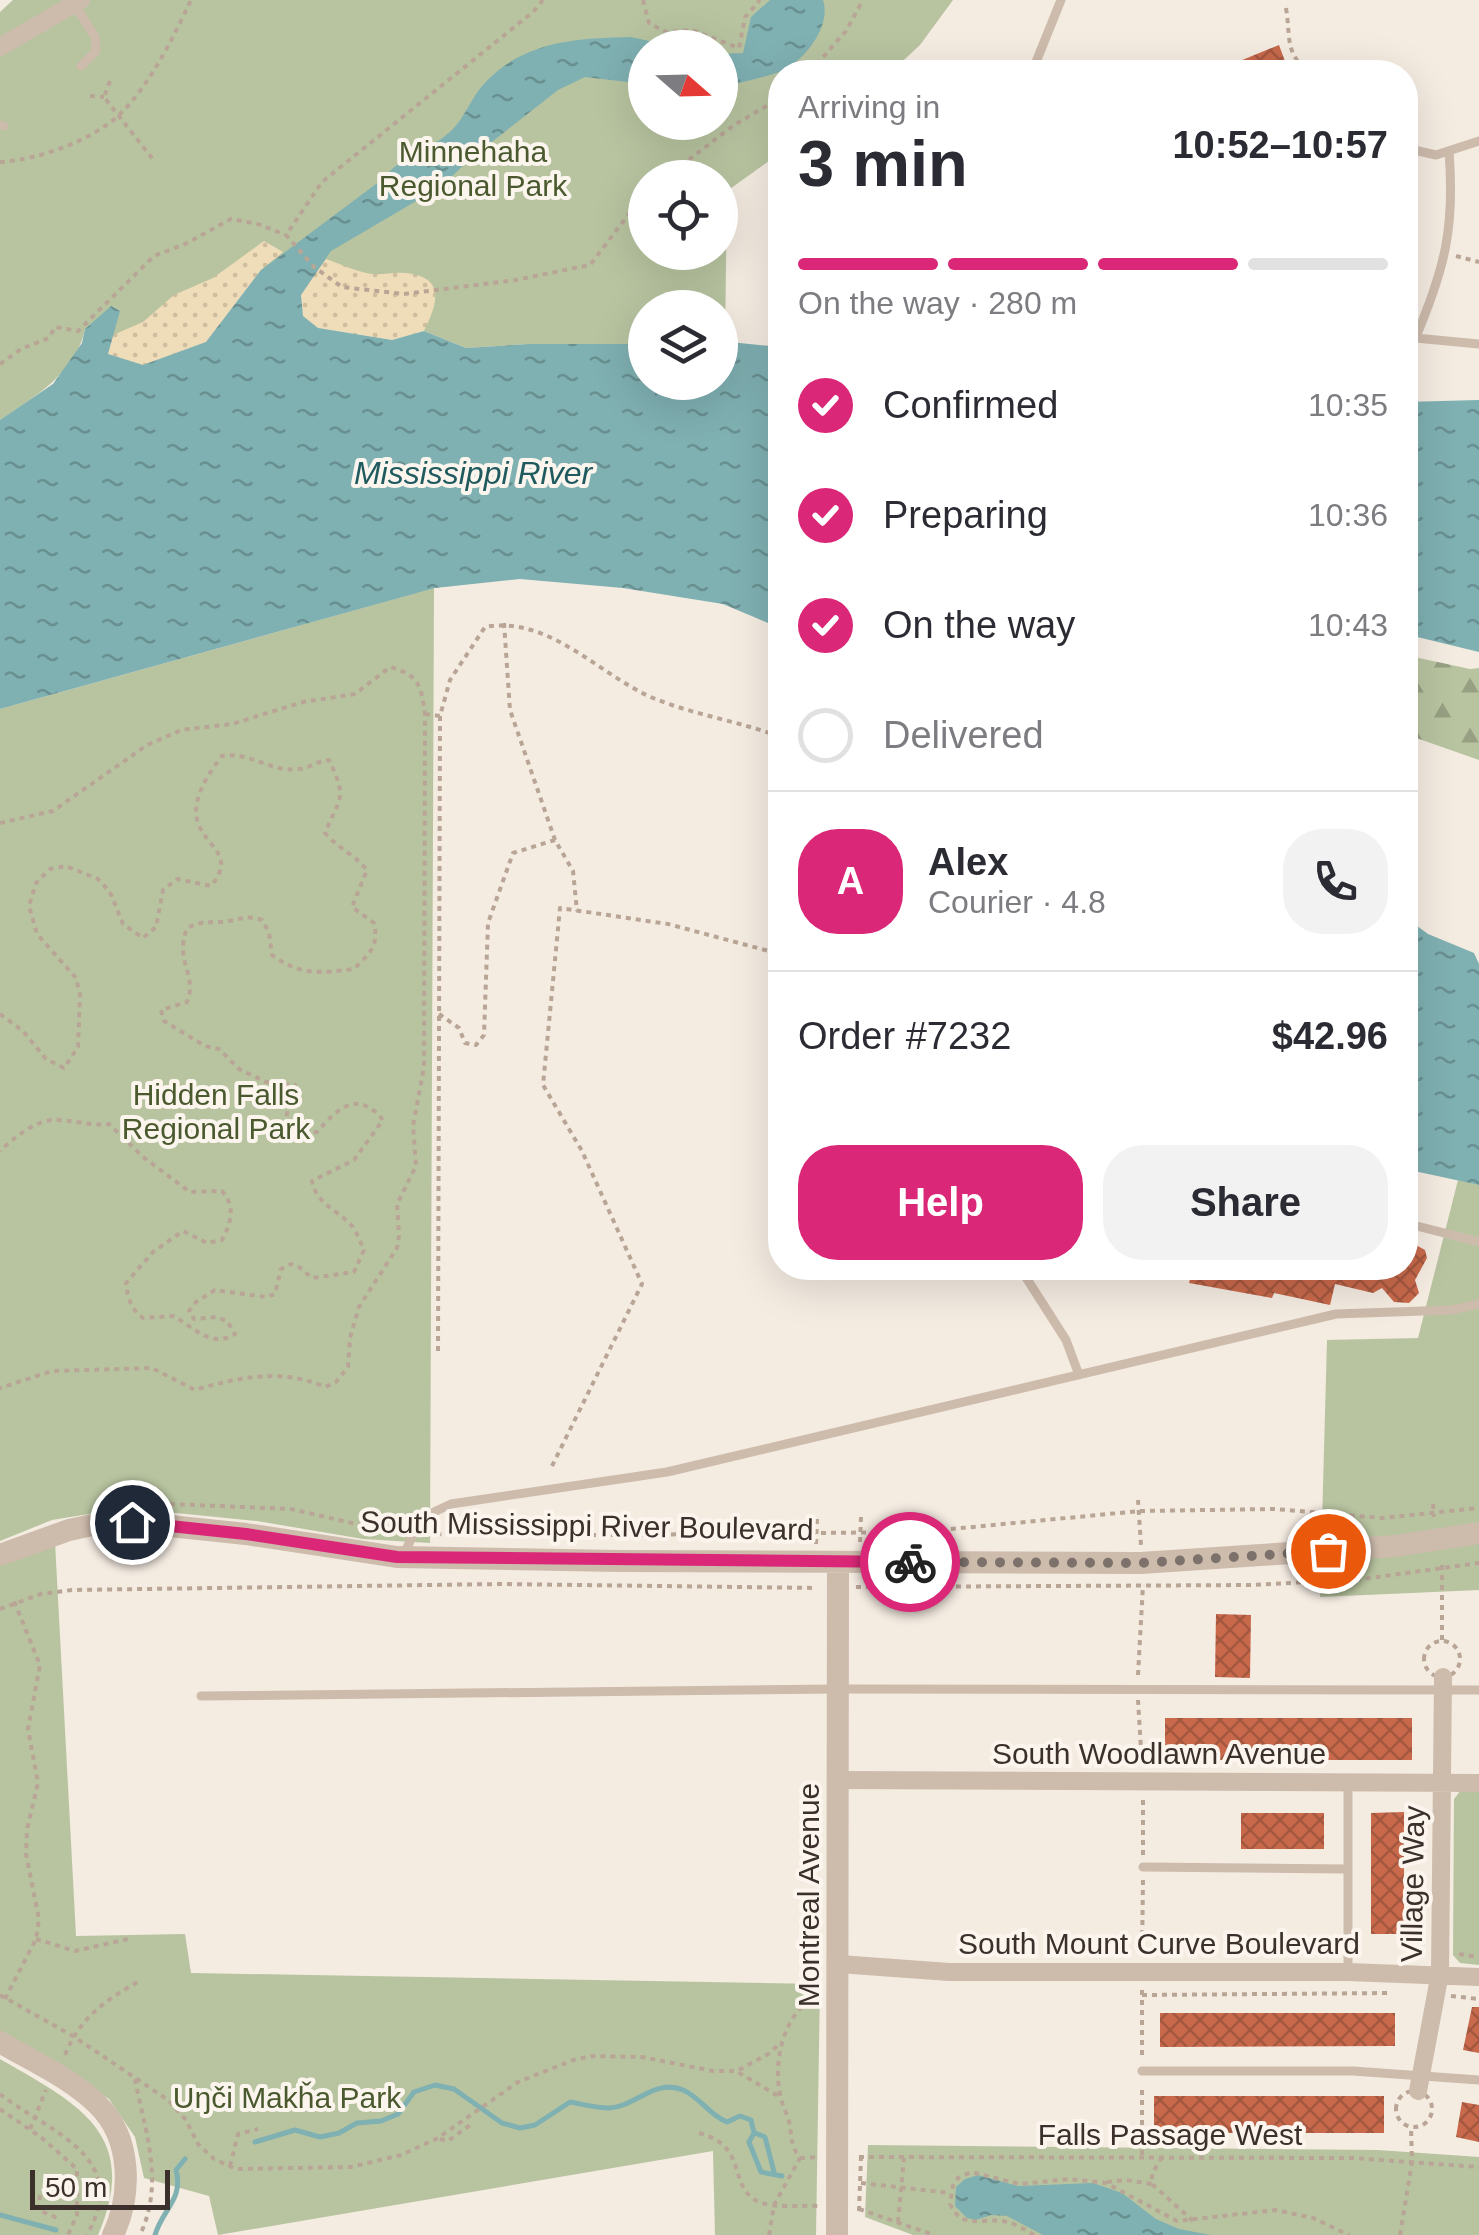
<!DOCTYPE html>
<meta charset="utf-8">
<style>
:root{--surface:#fff;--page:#f2f2f3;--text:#2b2b33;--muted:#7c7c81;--line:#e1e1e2;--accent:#db2777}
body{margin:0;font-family:Arial,sans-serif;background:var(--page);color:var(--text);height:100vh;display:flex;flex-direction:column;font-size:38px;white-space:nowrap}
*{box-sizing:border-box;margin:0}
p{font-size:32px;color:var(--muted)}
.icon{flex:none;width:55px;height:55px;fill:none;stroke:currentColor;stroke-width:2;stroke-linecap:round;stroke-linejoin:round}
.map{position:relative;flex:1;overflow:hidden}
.panel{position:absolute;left:768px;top:60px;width:650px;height:1220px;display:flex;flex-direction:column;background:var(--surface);border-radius:40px;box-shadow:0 10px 40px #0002}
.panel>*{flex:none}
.needle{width:65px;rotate:110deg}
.buttons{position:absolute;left:628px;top:30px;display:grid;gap:20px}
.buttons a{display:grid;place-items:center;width:110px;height:110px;border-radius:50%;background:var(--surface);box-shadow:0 10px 40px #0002;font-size:50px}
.scale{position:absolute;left:30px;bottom:25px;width:140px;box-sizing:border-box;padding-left:10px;border:5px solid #3b302b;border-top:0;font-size:28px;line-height:35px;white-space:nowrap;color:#3b302b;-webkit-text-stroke:8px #fbf5ee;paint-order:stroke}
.pin{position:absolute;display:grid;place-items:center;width:85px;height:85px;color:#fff;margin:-42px;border:5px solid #fff;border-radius:50%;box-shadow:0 2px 10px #0007}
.courier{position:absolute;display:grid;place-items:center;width:100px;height:100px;margin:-50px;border:8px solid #db2777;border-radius:50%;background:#fff;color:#222;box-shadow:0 2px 12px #0007}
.head em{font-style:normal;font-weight:700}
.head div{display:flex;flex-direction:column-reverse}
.head{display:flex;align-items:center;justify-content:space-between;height:170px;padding:0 30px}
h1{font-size:65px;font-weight:700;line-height:75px}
.bar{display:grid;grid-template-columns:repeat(4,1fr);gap:15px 10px;align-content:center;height:120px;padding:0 30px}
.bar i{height:12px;border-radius:8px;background:var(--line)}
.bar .selected{background:var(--accent)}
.bar p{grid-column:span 4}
.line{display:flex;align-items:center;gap:25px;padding:0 30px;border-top:2px solid var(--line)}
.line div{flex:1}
.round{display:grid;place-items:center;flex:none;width:105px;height:105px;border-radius:40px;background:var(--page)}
ol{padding:0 30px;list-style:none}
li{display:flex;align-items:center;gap:30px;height:110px}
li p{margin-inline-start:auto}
li .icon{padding:10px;border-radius:50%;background:var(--accent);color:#fff;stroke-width:4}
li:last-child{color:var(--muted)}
li i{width:55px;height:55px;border:5px solid var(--line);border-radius:50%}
.cta{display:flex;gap:20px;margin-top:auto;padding:20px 30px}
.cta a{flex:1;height:115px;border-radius:40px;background:var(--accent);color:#fff;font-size:40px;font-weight:700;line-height:115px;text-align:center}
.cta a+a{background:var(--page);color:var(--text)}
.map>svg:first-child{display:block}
</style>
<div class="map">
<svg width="1479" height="2235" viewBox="0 0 1479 2235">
<defs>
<pattern id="forest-firs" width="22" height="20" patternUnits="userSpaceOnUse" patternTransform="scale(2.5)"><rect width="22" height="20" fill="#b8c4a0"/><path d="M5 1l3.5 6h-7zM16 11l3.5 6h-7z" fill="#97a083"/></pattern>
<pattern id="sand-dots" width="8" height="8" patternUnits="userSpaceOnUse" patternTransform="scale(2.5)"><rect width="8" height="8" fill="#efdcb8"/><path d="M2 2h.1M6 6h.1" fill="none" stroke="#cebd9e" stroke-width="1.8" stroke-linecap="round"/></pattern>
<pattern id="water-ripples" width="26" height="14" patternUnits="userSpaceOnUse" patternTransform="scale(2.5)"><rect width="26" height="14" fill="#7fb0b2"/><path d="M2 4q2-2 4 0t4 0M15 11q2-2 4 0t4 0" fill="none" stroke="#699091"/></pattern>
<pattern id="building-cross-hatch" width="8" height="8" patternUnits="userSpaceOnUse" patternTransform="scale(2.5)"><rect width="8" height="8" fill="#c8694b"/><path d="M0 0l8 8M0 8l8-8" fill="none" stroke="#a4573f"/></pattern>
</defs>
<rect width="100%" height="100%" fill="#f4ebe1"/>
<path fill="#b8c4a0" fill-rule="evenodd" d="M13,0H953L920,45L891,72H780V153L727,191L725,341H720V308H645V344H528L466,348L424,331L353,333L317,328L300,295L261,270L206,342L143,365L107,354L85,329C76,373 34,397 0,420V12ZM645,48H720V122H645ZM645,178H720V252H645Z
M434,588L430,1543L363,1539L257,1521L126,1508L52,1520L0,1541V709Z
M1458,1180L1479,1185V1590L1320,1597L1327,1340L1418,1338Z
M55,1542L76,1936L185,1934L191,1973L820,1984L816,2235H715L713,2151L218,2235L209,2196L144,2178L135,2137L109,2099L0,2031V1565Z
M1461,1790H1479V1965L1460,1963L1453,1955L1454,1799Z
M0,2059C76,2103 142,2133 98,2235H0Z
M868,2145L1378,2150L1479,2157V2235H913L865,2217Z"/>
<path fill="url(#forest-firs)" d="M1405,655L1470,669L1479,668V760L1405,734Z"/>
<path fill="url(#sand-dots)" d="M264,241L283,252L261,270L206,342L143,365L107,354L113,335L143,322L174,295L213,278Z
M326,259C341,264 357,272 372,274C383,275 394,272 405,273C447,277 437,304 424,331L392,340L317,328L303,316L300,295Z"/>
<path fill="url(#water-ripples)" d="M770,0H823C831,24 809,54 789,67C774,77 738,82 720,88V54L743,53L751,17Z
M631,37L677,47L645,48V84L585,77L558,90L470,159L442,186L331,251L301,295L303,316L318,328L392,340L424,331L466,348L528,344H645V382H720V341L780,347V628L723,604L623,588L520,579L435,588L0,709V420L53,384L82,343L85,329L111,306L120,311L108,354L143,365L206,342L261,270L384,178C400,156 432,150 452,130C464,118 471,99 482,86C521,41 577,38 631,37Z
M1479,400V652L1405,634V402Z
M1405,917L1428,934L1474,953L1479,964V1185L1405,1169Z
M978,2175L1018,2186L1093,2183L1122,2193L1156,2219L1179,2229L1211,2235H1043L1007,2216L991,2215L976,2220L967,2218L955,2206L956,2187L965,2179Z"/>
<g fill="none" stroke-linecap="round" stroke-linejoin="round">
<path stroke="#7fb0b2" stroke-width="5" d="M755,2133L765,2137L774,2172
M255,2142L295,2130L320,2137L339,2133L357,2123L381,2121L398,2114L414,2092L435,2085L454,2089L502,2123L520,2128L535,2125L570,2102C582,2104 597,2108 609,2108C635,2107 655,2078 683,2090C701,2098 709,2115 727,2122L740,2116L751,2120L754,2133L749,2142L761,2172L782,2176
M0,2215L56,2230
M155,2235C162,2210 184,2199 176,2170L185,2159"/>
</g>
<path fill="url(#building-cross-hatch)" d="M1279,45L1289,72H1213Z
M1405,1239L1425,1250L1427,1258L1415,1280L1419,1293L1409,1303L1394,1302L1382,1288L1373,1293L1335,1284L1330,1305L1274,1293L1272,1298L1189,1283L1193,1268H1405Z
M1216,1614L1251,1615L1250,1678L1215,1677Z
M1165,1718H1412V1760H1165Z
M1404,1812V1934H1371V1813Z
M1241,1813H1324V1849H1241Z
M1472,2007H1479V2053L1463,2050Z
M1160,2013H1395V2046L1160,2047Z
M1154,2096H1384V2133H1154Z
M1462,2102L1479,2105V2142L1456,2137Z"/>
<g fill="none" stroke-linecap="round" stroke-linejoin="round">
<path stroke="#b9a596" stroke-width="4" stroke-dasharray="5 5" stroke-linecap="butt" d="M543,0L533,12L322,182L286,235L314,267L342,287L404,294L516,280L590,265L645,193
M643,0L649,23L666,32L692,30L739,48L745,17L760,0
M1286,8C1291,38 1284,49 1307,72
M810,72L846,31L863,0
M110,81L104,97L155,162
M90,96L104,97
M0,162C38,160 94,140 121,113C151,83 173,38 191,0
M665,178L734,125L780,98
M1456,256L1479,262
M0,364L21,349L49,338L55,327L78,331L154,256L185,244L231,219L258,224L286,235
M504,623L510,710L555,840
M425,714L440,716L450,680L485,627C549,615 599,675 653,698C694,715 739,721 780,737
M0,823L53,811L147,745L181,730L232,724L303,702L355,694L390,667C419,675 421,685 425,714L424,1067L413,1126L416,1166L397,1204L399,1236L397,1248L359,1307L350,1338L348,1367L336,1382L325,1387C282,1368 239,1377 195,1390L152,1368L52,1371L0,1388
M0,1014L23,1031L46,1059L64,1068L78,1047L80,995L76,978L37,934L29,906L36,883L50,869L66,866L98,879L110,892L123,924L143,938L156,927L163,890L177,879L211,886C236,855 208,849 198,823C190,800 209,773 222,756C251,751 270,773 299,769C310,768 317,761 329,760C348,800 340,796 325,833C338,848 355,855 367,870L352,907L374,923C379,946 370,953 354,969C321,973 300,976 272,955L269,932L262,920C247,915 243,919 229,921C210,924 205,919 187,928C174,962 198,975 187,1002L161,1010L164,1021L205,1046L219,1049L239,1069L266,1082L295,1085L296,1095L289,1103L286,1119L307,1133L317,1132C338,1108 358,1089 383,1120L354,1160L312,1181C316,1204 338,1210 352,1226C357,1232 360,1242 364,1250L354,1272L312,1278L299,1267L291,1264L281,1269L275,1294L266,1297L215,1290L196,1302L189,1311L194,1319L216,1317L227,1321L235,1334C210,1349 193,1326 173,1316L143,1318C130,1308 128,1298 126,1283L153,1252L183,1231L207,1243L222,1240C231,1223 236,1207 222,1191L190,1192L143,1157L109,1124C91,1126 77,1121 59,1120C37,1118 15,1137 0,1151
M439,1014L459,1028L465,1043L476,1045L484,1035L488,923L513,853L555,840L573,871L577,911
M1042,1277L1060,1268
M438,1351L440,716
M552,1466L642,1284L582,1151L543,1085L560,908L668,924L780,954
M1138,1500L1141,1545
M170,1504L291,1509L373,1528L398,1531
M1433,1504L1434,1517
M428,1528L439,1534L467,1536
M501,1536L920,1532L1140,1511L1275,1509L1382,1518L1479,1508
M860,1542L861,1517
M816,1544L817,1519
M856,1587L1252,1585L1363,1579L1479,1563
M0,1609L41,1594L72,1590L501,1584L817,1588
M1442,1640V1565
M1424 1659a18 18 0 1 1 36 0a18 18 0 1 1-36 0Z
M1138,1675L1143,1585
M1138,1700L1142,1765
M1143,1855V1800
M36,1939L75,1951L128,1939
M1459,1954L1479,1957
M1142,1955L1143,1880
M1142,1990V2060
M0,1995L73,2036L168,2100L186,2120L198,2144L214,2159L236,2169L351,2167L401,2155L438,2138L518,2082L576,2059L594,2056L642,2057L713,2071H736L780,2097
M1142,1995L1392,1993
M1451,1996L1479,1999
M5,1999L36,1939L39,1919L26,1854L27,1829L38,1783L28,1729L40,1665L14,1601
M65,2055C80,2017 106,2000 141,1980
M739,2070L768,2054L781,2043
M135,2079C145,2132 165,2182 140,2235
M1396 2109a18 18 0 1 1 36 0a18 18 0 1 1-36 0Z
M0,2094C48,2132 132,2155 87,2235
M0,2109L42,2138L77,2169V2215L68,2235
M30,2129L46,2090
M699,2133C749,2146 727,2185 757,2201C773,2209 801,2205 819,2206
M440,2139L448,2141L473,2123
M1142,2155V2085
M859,2157L1353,2158L1479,2167
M1162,2157L1152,2174V2184L1193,2221
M800,2158L820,2157
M230,2166L238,2134L258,2129
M1107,2182L1126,2180L1152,2184
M861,2183L950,2193
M40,2195L38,2210L60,2219
M859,2209L934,2235
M859,2211L861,2156
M898,2222L904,2158
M769,2235L774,2205L800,2158C790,2145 792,2136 789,2121C787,2114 783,2107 781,2099C772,2062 783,2015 816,1995
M1034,2235C1025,2229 1014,2223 1003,2221C980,2218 962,2230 950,2204L953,2185L958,2178L971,2172L1020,2184L1069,2179L1106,2183L1177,2221L1276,2210L1313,2218L1349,2235
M1400,2235L1412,2162L1411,2127"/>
<path stroke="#cdbbac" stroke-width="9" d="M74,4L95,37L96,51L81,66
M1036,72V62L1061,0
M0,125L4,126
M1405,148L1436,155L1479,141
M1405,337L1479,344
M1415,339C1445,268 1455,228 1449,151
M1405,1223L1479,1242
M1020,1268L1066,1340L1079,1375
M404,1554L421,1518L451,1504L667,1472L1336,1314L1452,1310L1479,1304
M201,1696L839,1689L1479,1690
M1143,1867L1347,1869
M1348,1972V1782
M1142,2071H1353L1479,2080"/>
<path stroke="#cdbbac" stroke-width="18" d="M0,47L81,0
M838,1780L1479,1783
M839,1964L949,1972H1348L1479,1977
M1418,2091L1440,1973L1443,1677"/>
<path stroke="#cdbbac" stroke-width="22" d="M0,1555L69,1530L102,1523L132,1522L246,1534L397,1557L619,1561L1141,1563L1395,1546L1479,1533
M0,2042C32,2061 71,2078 98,2105C132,2138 132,2195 113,2235
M837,2235L838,1562"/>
</g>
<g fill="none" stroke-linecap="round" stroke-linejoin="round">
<path stroke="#7c716b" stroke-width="10" stroke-dasharray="0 18" d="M910,1562L1141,1563L1328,1551"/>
<path stroke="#db2777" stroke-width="12" d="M132,1522L246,1534L397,1557L910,1562"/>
</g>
<g text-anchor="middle" stroke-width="8" stroke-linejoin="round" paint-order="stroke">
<g font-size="30" fill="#4a5a2e" stroke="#fbf5ee">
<text x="473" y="162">Minnehaha<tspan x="473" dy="34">Regional Park</tspan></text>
<text x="216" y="1105">Hidden Falls<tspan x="216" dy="34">Regional Park</tspan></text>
<text x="287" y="2108">Uŋči Makȟa Park</text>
</g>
<g font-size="30" fill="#3b302b" stroke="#fbf5ee">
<text transform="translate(587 1526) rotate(1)" y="10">South Mississippi River Boulevard</text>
<text x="1159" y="1764">South Woodlawn Avenue</text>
<text transform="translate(1413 1884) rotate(-89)" y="10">Village Way</text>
<text transform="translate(809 1895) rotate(-90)" y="10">Montreal Avenue</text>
<text x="1159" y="1954">South Mount Curve Boulevard</text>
<text x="1170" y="2145">Falls Passage West</text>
</g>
<g font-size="32" font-style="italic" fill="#1f5a5e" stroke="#fbf5ee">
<text x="473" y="484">Mississippi River</text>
</g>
</g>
</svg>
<div class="buttons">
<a><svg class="needle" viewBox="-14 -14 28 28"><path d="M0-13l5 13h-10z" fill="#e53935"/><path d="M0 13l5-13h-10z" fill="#7c7c81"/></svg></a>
<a><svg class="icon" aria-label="locate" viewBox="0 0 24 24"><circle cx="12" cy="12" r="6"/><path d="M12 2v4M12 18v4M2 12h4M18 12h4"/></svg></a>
<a><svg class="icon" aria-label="layers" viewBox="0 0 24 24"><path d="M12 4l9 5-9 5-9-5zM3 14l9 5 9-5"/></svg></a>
</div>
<div class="scale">50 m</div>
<div class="pin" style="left:1328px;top:1551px;background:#ea580c"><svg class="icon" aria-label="bag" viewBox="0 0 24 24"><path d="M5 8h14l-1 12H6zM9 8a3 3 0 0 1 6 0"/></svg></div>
<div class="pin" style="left:132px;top:1522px;background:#1f2937"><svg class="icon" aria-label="home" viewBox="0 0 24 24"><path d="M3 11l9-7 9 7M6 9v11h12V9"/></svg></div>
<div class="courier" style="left:910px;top:1562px"><svg class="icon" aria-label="bike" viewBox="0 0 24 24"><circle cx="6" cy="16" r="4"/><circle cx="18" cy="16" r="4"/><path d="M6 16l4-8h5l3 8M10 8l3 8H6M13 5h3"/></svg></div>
<section class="panel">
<div class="head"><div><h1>3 min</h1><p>Arriving in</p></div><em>10:52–10:57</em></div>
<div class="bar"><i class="selected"></i><i class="selected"></i><i class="selected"></i><i></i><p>On the way · 280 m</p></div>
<ol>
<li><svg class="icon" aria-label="check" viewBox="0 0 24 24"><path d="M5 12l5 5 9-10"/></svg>Confirmed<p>10:35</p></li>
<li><svg class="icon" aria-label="check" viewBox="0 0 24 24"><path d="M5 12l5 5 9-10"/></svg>Preparing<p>10:36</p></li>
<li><svg class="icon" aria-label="check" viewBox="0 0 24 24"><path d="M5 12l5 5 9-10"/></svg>On the way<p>10:43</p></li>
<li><i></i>Delivered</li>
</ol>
<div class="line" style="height:180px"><b class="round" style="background:var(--accent);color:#fff">A</b><div><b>Alex</b><p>Courier · 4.8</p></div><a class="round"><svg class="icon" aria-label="phone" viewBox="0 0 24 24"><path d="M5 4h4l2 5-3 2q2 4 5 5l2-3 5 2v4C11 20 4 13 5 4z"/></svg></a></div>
<div class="line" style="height:130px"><div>Order #7232</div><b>$42.96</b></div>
<div class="cta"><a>Help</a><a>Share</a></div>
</section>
</div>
